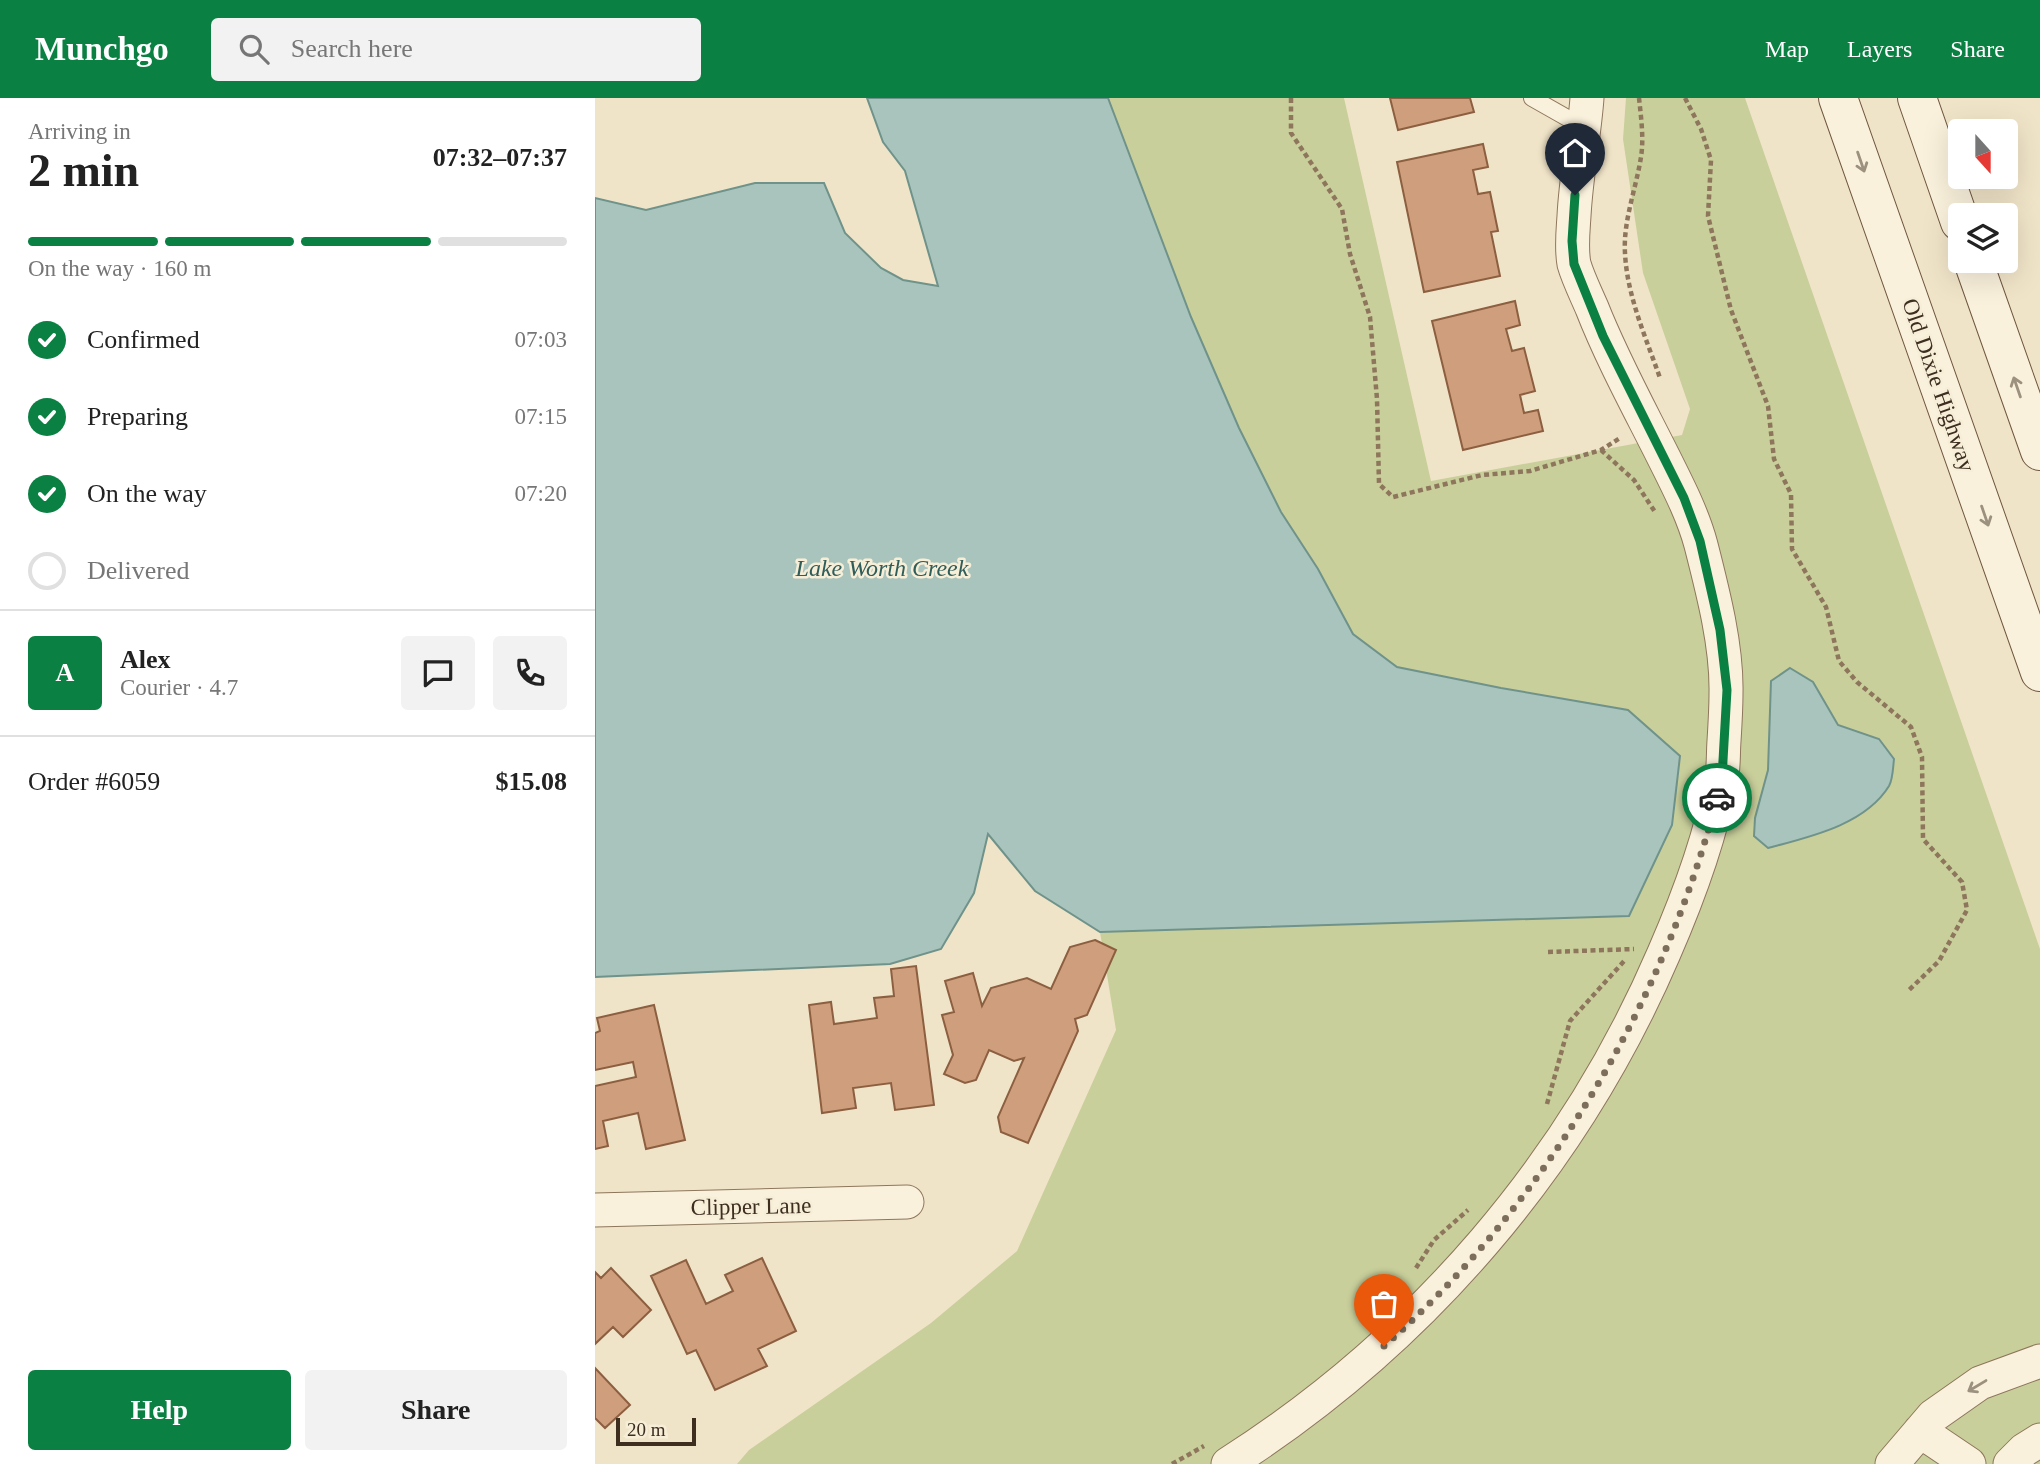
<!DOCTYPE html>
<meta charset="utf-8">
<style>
:root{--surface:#fff;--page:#f2f2f2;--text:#222;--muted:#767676;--line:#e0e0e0;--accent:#0b8043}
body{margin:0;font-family:Georgia,serif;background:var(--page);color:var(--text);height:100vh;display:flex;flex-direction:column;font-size:26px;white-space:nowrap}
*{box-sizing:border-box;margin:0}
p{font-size:23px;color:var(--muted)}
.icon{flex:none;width:38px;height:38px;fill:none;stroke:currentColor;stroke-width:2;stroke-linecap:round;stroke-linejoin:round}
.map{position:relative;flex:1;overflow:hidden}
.side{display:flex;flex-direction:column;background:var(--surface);width:595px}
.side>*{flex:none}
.needle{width:46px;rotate:159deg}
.buttons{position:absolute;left:1353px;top:21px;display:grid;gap:14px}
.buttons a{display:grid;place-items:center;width:70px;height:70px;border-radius:7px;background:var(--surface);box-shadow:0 7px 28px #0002;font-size:35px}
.scale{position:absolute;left:21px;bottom:18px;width:80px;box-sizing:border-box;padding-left:7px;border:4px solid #3d2e20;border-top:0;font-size:19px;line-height:24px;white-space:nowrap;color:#3d2e20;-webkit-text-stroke:5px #f7eed8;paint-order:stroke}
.pin{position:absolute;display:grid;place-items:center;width:60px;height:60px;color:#fff;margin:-72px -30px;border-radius:50% 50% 50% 0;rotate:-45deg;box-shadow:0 0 7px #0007}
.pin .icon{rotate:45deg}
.courier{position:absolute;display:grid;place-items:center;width:70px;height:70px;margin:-35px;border:5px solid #0b8043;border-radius:50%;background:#fff;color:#222;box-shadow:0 2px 9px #0007}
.summary em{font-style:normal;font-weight:800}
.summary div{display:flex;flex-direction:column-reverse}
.summary{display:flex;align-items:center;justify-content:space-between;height:119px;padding:0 28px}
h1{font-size:46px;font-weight:800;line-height:52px}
.bar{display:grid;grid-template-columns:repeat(4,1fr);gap:10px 7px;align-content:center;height:84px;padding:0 28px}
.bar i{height:9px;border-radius:5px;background:var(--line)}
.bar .active{background:var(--accent)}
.bar p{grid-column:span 4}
.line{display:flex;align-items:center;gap:18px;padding:0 28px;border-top:2px solid var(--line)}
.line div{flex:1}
.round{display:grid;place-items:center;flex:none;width:74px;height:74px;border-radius:7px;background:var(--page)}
ol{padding:0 28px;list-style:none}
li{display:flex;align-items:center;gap:21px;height:77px}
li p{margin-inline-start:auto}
li .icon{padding:7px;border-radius:50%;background:var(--accent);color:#fff;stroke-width:4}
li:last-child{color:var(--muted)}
li i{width:38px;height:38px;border:4px solid var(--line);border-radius:50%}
.action{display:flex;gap:14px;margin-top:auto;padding:14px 28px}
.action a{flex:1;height:80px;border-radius:7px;background:var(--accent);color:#fff;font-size:28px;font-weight:800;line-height:80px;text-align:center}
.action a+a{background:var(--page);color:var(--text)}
header{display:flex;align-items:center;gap:42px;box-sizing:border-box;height:98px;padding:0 35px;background:var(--accent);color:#fff}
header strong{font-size:33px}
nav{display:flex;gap:38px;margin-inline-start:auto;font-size:24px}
.search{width:490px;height:63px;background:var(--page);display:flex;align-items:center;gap:18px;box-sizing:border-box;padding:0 24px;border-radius:7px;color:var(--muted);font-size:26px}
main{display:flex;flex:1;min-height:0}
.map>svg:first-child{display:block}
</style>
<header>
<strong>Munchgo</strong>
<div class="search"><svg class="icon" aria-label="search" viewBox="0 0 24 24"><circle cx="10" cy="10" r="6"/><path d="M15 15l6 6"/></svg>Search here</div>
<nav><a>Map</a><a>Layers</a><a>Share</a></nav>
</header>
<main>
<section class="side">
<div class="summary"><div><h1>2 min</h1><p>Arriving in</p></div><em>07:32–07:37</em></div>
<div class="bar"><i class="active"></i><i class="active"></i><i class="active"></i><i></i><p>On the way · 160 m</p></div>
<ol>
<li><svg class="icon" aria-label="check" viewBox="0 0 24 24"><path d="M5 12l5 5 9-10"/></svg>Confirmed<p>07:03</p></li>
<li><svg class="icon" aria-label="check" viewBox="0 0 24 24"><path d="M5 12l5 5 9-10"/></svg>Preparing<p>07:15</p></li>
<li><svg class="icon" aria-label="check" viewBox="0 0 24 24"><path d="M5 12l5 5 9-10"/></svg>On the way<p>07:20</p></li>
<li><i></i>Delivered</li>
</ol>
<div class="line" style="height:126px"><b class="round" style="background:var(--accent);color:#fff">A</b><div><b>Alex</b><p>Courier · 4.7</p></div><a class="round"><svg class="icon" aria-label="chat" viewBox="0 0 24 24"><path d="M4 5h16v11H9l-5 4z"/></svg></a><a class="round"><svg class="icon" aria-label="phone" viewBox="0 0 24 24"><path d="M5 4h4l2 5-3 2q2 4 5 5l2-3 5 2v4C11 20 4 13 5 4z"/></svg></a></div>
<div class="line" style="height:91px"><div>Order #6059</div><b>$15.08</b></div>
<div class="action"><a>Help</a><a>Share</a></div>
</section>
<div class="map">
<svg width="1445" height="1366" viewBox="0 0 1445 1366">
<rect width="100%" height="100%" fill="#f0e4c8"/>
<path fill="#c9cf9b" d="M513,0H749L836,383L1087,337L1095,311L1048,175L1028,41L1031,0H1150L1445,851V1366H142L154,1352L336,1225L422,1153L521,932L505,834L731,826L906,590L802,569L758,536L723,471L686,414L644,330L596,219Z"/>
<path fill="#a9c4bc" stroke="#6f938a" stroke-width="2" d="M272,0H513L596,219L644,330L686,414L723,471L758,536L802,569L906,590L1033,612L1085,658L1077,727L1034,818L505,834L440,793L393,736L379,795L346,851L295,866L0,879V100L51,112L160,85H229L250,135L286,170L308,182L343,188L310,73L288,44Z
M1195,570L1218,584L1243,627L1284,641L1299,661C1298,669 1298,681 1294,688C1270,727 1214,739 1173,750L1159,738L1160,720L1173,672L1176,583Z"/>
<path fill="#cf9f7d" stroke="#8d5f41" stroke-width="2" d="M795,0H875L879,14L803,32Z
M888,46L893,69L878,72L883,96L895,94L903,133L896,134L905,178L829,194L802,64Z
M920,203L925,227L911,231L917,253L929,250L940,293L925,297L929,315L943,312L948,333L868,352L837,223Z
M500,842L521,852L492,917L480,921L483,933L433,1045L406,1034L403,1019L429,960L419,963L394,952L381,982L370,985L349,976L358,957L347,917L359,914L350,883L378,875L387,908L396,890L432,880L456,891L475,849Z
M321,868L339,1007L300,1012L296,985L258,990L261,1010L227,1015L214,907L236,904L239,926L282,920L279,900L299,898L296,871Z
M59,907L90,1042L51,1051L43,1015L8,1023L13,1048L0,1051V988L41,979L38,964L0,972V935L5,933L2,920Z
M167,1160L201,1233L163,1251L172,1268L120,1292L101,1252L92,1256L56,1178L91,1162L111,1206L138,1193L130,1177Z
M16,1170L56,1212L28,1239L18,1229L0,1246V1174L6,1180Z
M0,1270L35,1307L10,1330L0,1320Z"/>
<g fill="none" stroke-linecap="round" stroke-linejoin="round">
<g stroke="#8d765c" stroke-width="18">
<path id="service" d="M937,0L990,30"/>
</g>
<g stroke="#8d765c" stroke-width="35">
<path id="minor" d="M0,1112L312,1104
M1325,1333L1374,1366
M633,1366C826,1243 979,1065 1069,855C1093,800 1115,742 1126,682C1129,670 1128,656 1129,643C1130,627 1131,611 1131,595C1132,548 1118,494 1106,447C1098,417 1083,388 1069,360C1044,310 1017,261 997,210C991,196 983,180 979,166C976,150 978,134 979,118C981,78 989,40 992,0
M1297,1366L1338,1318L1385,1285L1445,1263
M1415,1366L1429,1352L1445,1342"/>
</g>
<g stroke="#6f573f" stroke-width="40">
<path id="secondary" d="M1243,0L1445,574
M1322,0L1365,124
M1378,163L1445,353"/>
</g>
<path stroke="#8d765c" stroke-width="4.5" stroke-dasharray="5 3.5" stroke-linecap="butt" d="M696,0V35L747,111L755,156L775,219L782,301L784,386L798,399L887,377L935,373L1006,352L1025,340
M1044,0C1046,19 1049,40 1046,59C1041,91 1028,123 1030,155C1032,198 1051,240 1065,280
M1090,0L1106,31L1116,62L1113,118L1136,212L1173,308L1179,361L1196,396L1197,451L1231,509L1244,563L1262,584L1316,629L1327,659L1328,741L1367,784L1372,812L1344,863L1312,894
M1006,352L1039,382L1060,414
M953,854L1039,851
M952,1006L975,923L1031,861
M821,1170L839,1142L873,1112
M577,1366L609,1348"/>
<use href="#service" stroke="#faf1dc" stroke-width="16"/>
<use href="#minor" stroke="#faf1dc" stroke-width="33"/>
<use href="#secondary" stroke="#faf1dc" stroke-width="38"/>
</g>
<defs><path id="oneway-shaft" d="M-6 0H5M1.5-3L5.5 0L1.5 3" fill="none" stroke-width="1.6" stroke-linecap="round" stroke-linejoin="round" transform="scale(1.75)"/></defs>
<g stroke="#9c907e">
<use href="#oneway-shaft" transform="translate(1266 64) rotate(71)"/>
<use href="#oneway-shaft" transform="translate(1422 289) rotate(-109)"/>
<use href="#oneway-shaft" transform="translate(1390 418) rotate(71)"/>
<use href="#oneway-shaft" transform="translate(1382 1288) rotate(149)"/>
</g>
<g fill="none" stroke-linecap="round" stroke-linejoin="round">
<path stroke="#7c6e5b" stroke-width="7" stroke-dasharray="0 12.6" d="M789,1248C948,1109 1070,904 1122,700"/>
<path stroke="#0b8043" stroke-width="9" d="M980,97L977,143L979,166L1008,238L1089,400L1105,443L1125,532L1132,592L1127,680L1122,700"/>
</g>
<g text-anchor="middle" stroke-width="5" stroke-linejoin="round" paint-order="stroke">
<g font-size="23" fill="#3d2e20" stroke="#f7eed8">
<text transform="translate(1344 287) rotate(71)" y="8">Old Dixie Highway</text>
<text transform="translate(156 1108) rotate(-1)" y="8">Clipper Lane</text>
</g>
<g font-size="24" font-style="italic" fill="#2f5d5a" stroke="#f7eed8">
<text x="287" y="478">Lake Worth Creek</text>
</g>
</g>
</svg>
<div class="buttons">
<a><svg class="needle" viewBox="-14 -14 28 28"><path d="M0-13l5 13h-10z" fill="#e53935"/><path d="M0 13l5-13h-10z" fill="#767676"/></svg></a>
<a><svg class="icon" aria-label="layers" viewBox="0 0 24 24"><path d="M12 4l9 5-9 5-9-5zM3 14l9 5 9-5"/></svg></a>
</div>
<div class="scale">20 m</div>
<div class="pin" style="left:789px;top:1248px;background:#ea580c"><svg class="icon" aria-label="bag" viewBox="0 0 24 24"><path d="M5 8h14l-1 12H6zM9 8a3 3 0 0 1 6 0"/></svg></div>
<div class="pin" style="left:980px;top:97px;background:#1f2937"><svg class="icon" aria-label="home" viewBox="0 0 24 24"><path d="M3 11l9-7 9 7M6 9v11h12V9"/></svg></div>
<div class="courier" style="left:1122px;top:700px"><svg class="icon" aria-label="car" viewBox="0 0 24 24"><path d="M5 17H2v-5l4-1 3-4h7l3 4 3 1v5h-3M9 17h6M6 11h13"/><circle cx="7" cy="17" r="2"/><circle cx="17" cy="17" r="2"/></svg></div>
</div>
</main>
